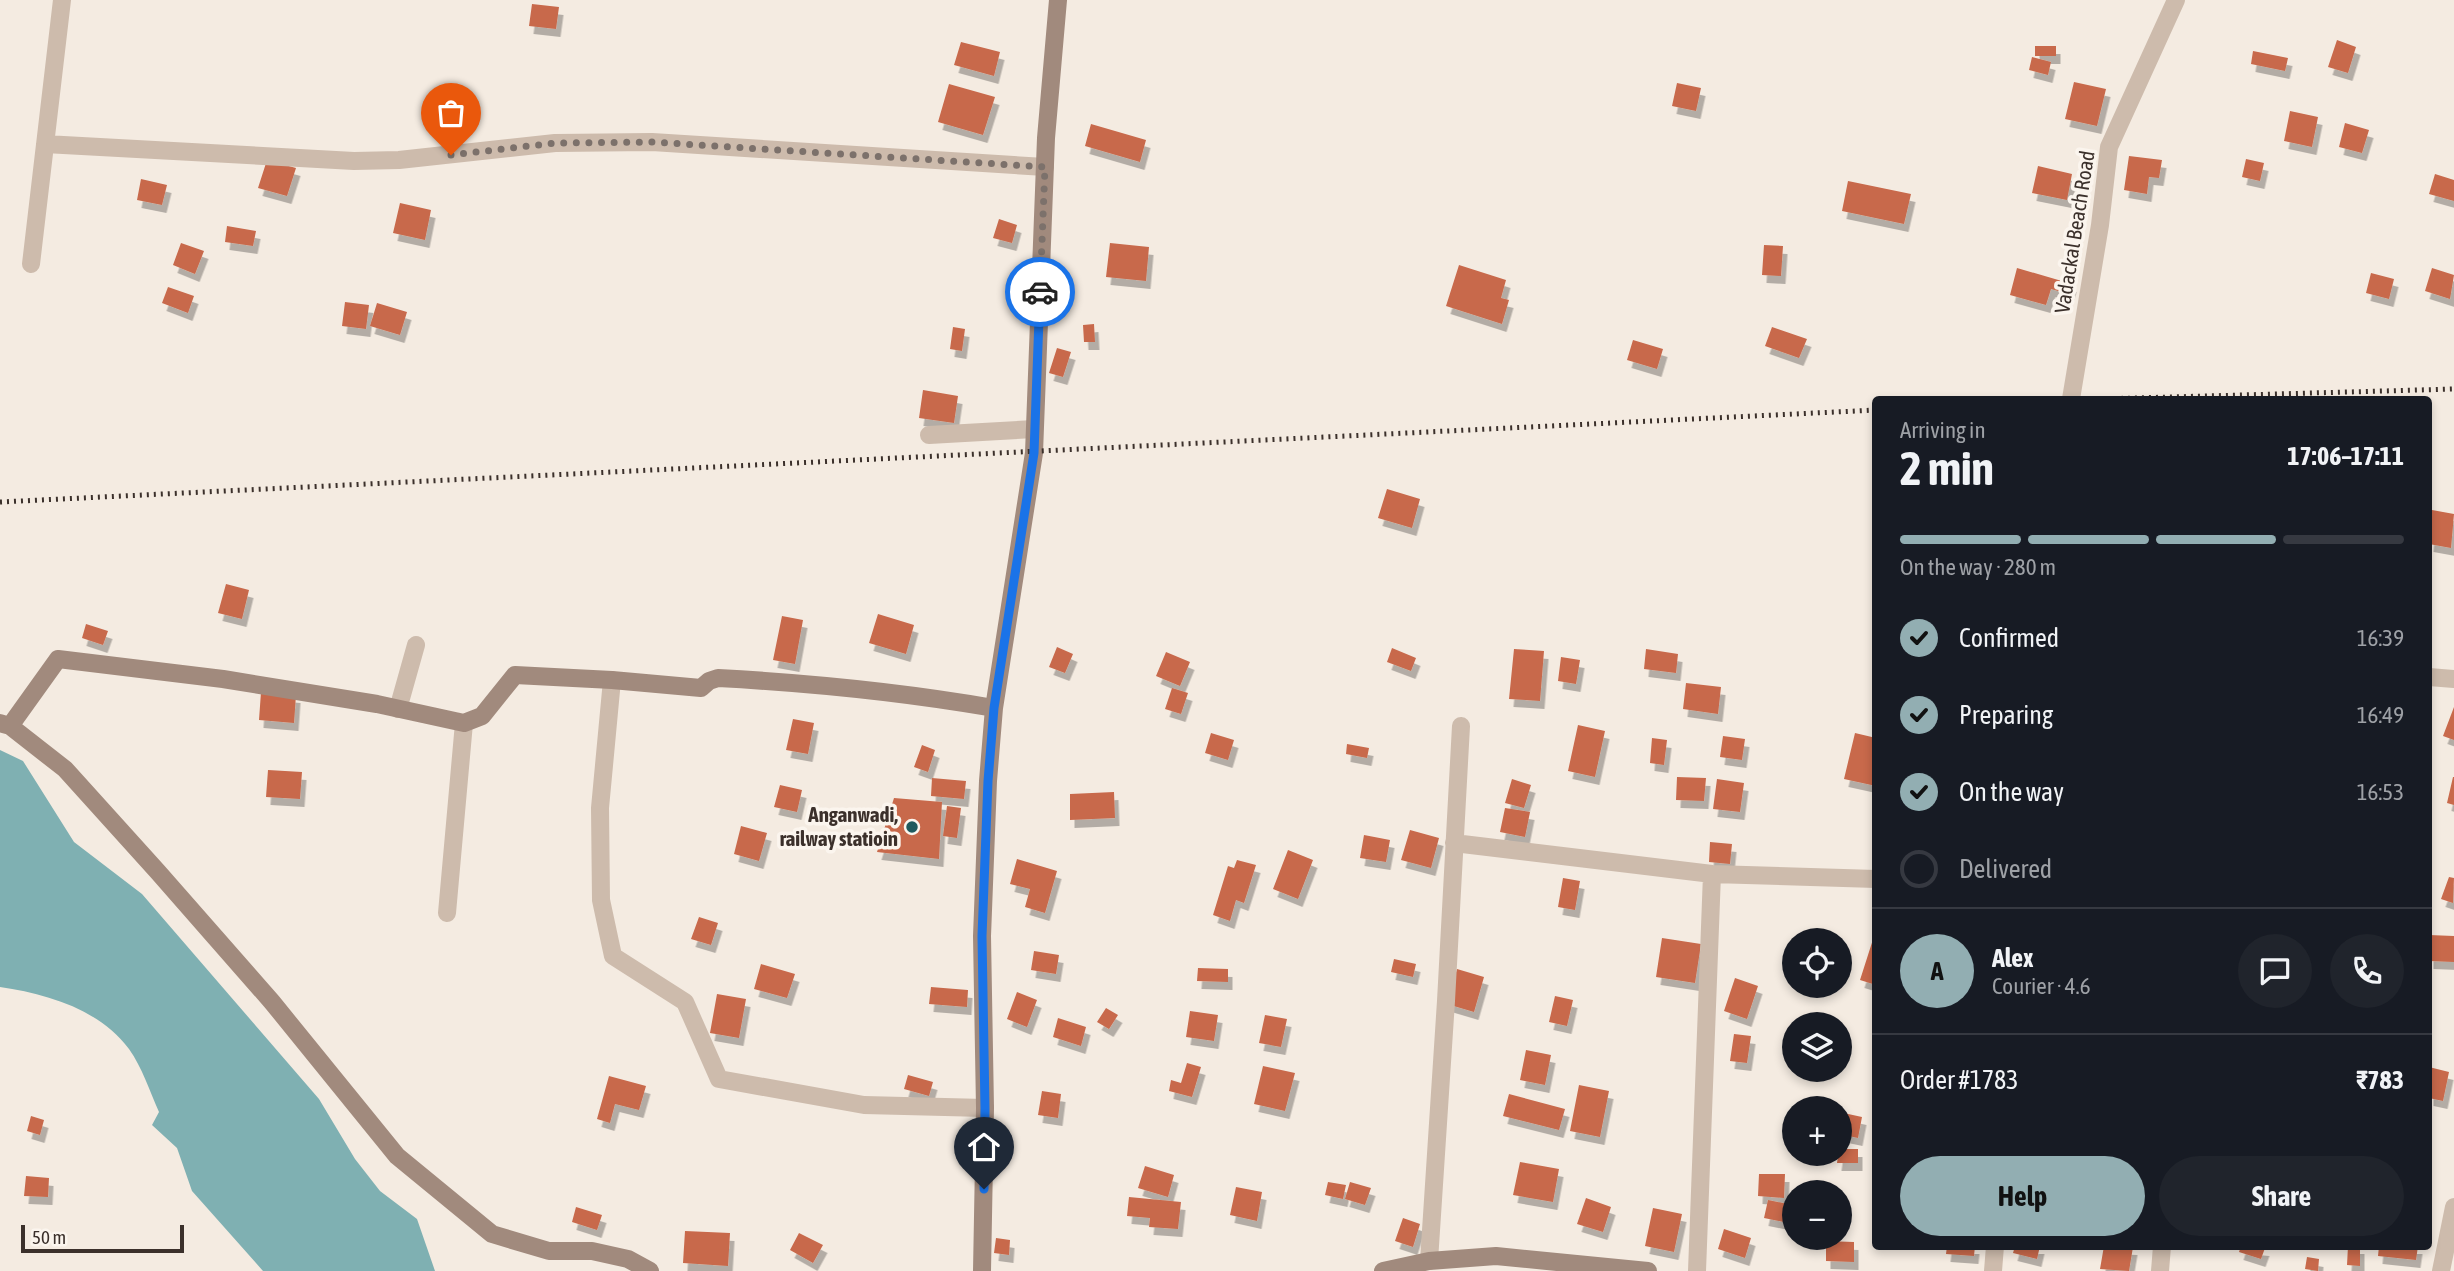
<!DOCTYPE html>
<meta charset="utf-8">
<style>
:root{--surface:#171b24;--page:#20242c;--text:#f1f3f6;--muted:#9ea1a6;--line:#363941;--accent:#92aeb2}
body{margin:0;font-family:"Asap Condensed",sans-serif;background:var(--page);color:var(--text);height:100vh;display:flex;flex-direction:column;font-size:26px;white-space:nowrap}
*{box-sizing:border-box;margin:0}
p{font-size:23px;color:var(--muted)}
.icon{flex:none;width:38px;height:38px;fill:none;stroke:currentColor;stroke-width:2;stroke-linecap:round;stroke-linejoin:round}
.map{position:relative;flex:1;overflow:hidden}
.details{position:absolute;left:1872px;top:396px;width:560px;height:854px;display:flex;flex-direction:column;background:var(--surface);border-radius:7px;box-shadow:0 4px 10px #0003}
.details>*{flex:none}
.fabs{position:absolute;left:1782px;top:928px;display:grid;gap:14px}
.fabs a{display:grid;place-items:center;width:70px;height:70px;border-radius:50%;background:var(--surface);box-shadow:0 4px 10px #0003;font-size:35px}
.scale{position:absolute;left:21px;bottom:18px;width:163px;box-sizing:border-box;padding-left:7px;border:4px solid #3b302b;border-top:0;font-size:19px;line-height:24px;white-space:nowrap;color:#3b302b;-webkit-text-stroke:5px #fbf5ee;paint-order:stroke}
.pin{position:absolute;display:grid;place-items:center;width:60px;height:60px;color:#fff;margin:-72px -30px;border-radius:50% 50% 50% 0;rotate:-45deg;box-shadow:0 0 7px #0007}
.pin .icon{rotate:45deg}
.courier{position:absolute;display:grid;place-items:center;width:70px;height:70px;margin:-35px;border:5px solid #1a73e8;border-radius:50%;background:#fff;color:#222;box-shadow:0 2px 9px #0007}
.summary em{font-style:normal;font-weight:700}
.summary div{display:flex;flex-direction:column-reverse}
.summary{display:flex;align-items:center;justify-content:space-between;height:119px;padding:0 28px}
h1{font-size:46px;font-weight:700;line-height:52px}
.bar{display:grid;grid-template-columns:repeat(4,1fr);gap:10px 7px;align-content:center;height:84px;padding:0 28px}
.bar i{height:9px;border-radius:5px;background:var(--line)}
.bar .selected{background:var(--accent)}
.bar p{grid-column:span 4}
.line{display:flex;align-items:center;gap:18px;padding:0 28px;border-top:2px solid var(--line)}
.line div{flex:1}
.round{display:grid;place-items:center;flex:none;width:74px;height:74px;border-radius:37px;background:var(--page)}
ol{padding:0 28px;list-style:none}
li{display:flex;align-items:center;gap:21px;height:77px}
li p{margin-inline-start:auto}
li .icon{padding:7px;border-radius:50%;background:var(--accent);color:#111;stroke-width:4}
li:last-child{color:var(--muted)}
li i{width:38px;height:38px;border:4px solid var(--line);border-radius:50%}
.primary-button{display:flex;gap:14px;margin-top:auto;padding:14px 28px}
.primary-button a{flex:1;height:80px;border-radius:42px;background:var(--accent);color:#111;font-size:28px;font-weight:700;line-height:80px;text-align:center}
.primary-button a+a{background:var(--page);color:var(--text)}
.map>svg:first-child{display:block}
</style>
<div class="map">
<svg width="2454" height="1271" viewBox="0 0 2454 1271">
<defs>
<filter id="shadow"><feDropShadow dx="4.5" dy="8" stdDeviation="0" flood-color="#0004"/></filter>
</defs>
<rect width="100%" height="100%" fill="#f4ebe1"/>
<path fill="#7fb0b2" d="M0,750L23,761L74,842L142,894L319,1099L355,1159L380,1191L417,1219L435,1271H263L192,1191L177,1148L152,1125L159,1112C150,1092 142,1067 129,1049C99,1009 47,994 0,987Z"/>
<path fill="#c8694b" filter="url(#shadow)" d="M532,4L559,7L556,29L529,26Z
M2337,40L2356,47L2348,73L2328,67Z
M961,42L1000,52L994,76L954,65Z
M2035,46H2056V56H2035Z
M2253,51L2288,58L2285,71L2251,64Z
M2032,57L2051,62L2048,75L2029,70Z
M2074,82L2106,89L2097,126L2065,119Z
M1677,83L1701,88L1696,111L1672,106Z
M949,84L995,97L983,135L938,122Z
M2290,111L2318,117L2312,147L2284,141Z
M2345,123L2369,130L2362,153L2339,147Z
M1091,124L1146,140L1140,162L1085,146Z
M2129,156L2162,160L2159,178L2149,177L2147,194L2124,190Z
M2246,159L2264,163L2260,181L2242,177Z
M267,160L296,168L287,196L258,188Z
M2038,166L2072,174L2067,200L2032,193Z
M2435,174L2454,180V201L2429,194Z
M141,179L167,185L162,205L137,200Z
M1848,181L1911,194L1904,224L1842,211Z
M400,203L431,210L425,240L393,233Z
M999,219L1017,225L1012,243L993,238Z
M227,226L256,231L253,246L225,242Z
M181,243L204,251L195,274L173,265Z
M1110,243L1149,247L1146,281L1106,277Z
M1764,245L1783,246L1781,276L1762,275Z
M1459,265L1506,280L1501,298L1509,300L1502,324L1446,306Z
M2017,268L2072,284L2069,294L2051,289L2046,305L2010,295Z
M2432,268L2454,275L2450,299L2425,291Z
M2371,273L2394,279L2389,299L2366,293Z
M168,287L194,296L188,313L162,303Z
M345,302L369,305L366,329L342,326Z
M377,303L407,312L400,335L370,326Z
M1094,324L1095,342H1084L1083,325Z
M953,327L965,329L962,351L950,349Z
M1772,327L1807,339L1799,358L1765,346Z
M1633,340L1663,349L1657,369L1627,360Z
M1057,348L1071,352L1063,377L1049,373Z
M923,390L958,396L954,423L919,418Z
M1387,489L1420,499L1412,528L1378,518Z
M2432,510L2454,514L2451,548L2429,544Z
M226,584L249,590L242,619L218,613Z
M878,614L914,625L906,654L869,643Z
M782,616L803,620L795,664L773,660Z
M86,624L108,631L103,645L82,638Z
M1057,647L1073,654L1065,673L1049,667Z
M1392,648L1416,658L1411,671L1387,662Z
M1514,649L1544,651L1540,701L1509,699Z
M1646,649L1678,654L1676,673L1644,669Z
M1166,652L1190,662L1180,686L1156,676Z
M1561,657L1580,660L1576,684L1558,681Z
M1686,683L1721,687L1718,714L1683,709Z
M1172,688L1188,693L1181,714L1165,709Z
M261,692L296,695L294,723L259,720Z
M2454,707V740L2443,736Z
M793,719L814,723L808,754L786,750Z
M1578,725L1605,731L1595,777L1568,771Z
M1211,733L1234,740L1228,760L1205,753Z
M1855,733L1876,738V786L1844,779Z
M1723,736L1745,739L1742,760L1720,757Z
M1652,738L1667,740L1664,765L1650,763Z
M1347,744L1369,748L1367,758L1346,754Z
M922,745L935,750L928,772L914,767Z
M268,770L302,772L300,799L266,797Z
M1677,777L1706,778L1704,801L1676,800Z
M2453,777H2454V805L2447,803Z
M932,778L966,781L964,799L931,796Z
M1512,779L1531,785L1524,808L1505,803Z
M1717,779L1744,783L1740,812L1713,809Z
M780,785L802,790L797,812L774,807Z
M1114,792L1115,818L1070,820V794Z
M894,798L942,802L939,859L877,852Z
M947,806L961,808L957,838L943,836Z
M1505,808L1530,812L1525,837L1500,832Z
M741,826L767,833L759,861L734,854Z
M1410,830L1439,838L1431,868L1401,860Z
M1364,835L1390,840L1386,862L1360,858Z
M1710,842L1732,844L1730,864L1709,862Z
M1288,850L1313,860L1298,899L1273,889Z
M1017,859L1057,871L1045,913L1025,907L1030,889L1010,884Z
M1237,860L1256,865L1244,903L1236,900L1230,921L1213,915L1228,866L1234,868Z
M2449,877L2454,878L2453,903L2441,899Z
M1563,878L1580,881L1575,910L1558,907Z
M699,917L718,923L711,945L691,939Z
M1876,930V985L1860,980Z
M2429,935L2454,936V962L2429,961Z
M1662,938L1701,944L1695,983L1656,977Z
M1034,951L1059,955L1056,974L1031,970Z
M1394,959L1416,964L1413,977L1391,972Z
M761,964L795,974L787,998L754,989Z
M1198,968L1228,969V982L1197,981Z
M1457,969L1484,977L1474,1012L1447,1004Z
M1735,978L1758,986L1747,1019L1724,1011Z
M931,987L968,990L967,1007L929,1004Z
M1017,992L1037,1000L1027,1027L1007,1019Z
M717,994L746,999L739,1038L710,1033Z
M1555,996L1573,1000L1567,1026L1549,1022Z
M1106,1008L1118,1015L1109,1029L1097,1022Z
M1190,1011L1218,1015L1214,1041L1186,1037Z
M1265,1015L1287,1019L1281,1047L1259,1043Z
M1058,1018L1086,1027L1081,1046L1053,1037Z
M1734,1034L1751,1036L1747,1063L1730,1061Z
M1526,1050L1551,1055L1545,1085L1520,1080Z
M1187,1063L1201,1067L1192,1097L1169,1091L1171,1080L1181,1083Z
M1263,1066L1295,1073L1285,1111L1254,1104Z
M2429,1067L2449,1072L2443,1101L2429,1098Z
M908,1075L933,1082L929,1096L904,1089Z
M609,1076L646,1086L639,1110L615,1104L610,1123L597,1119Z
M1579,1085L1609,1091L1600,1137L1570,1131Z
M1042,1091L1061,1094L1058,1118L1038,1115Z
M1509,1094L1565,1109L1559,1130L1503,1116Z
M1839,1112L1862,1117L1858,1138L1839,1134Z
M31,1116L44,1120L40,1135L27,1131Z
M1839,1149H1858V1163H1837Z
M1520,1162L1559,1169L1553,1202L1513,1195Z
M1145,1166L1174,1175L1168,1197L1138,1188Z
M1759,1174H1785L1784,1198L1758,1196Z
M26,1176L49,1178L48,1197L24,1196Z
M1328,1182L1346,1185L1343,1199L1325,1195Z
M1350,1182L1371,1188L1365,1205L1345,1199Z
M1236,1187L1262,1192L1257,1221L1230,1215Z
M1129,1197L1181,1202L1178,1229L1149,1227L1150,1218L1127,1216Z
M1586,1198L1611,1207L1603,1232L1577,1224Z
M1768,1200L1788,1204L1784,1222L1764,1218Z
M576,1207L602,1215L597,1230L572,1222Z
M1653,1208L1682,1214L1674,1252L1645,1246Z
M1403,1218L1420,1224L1413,1247L1395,1241Z
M1724,1229L1751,1238L1745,1258L1718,1249Z
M685,1231L730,1233L728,1266L683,1263Z
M799,1233L823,1245L813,1263L790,1250Z
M996,1238L1010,1240L1009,1255L994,1253Z
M1826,1241L1854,1242V1262L1826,1261Z
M1947,1246H1975L1974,1256L1946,1254Z
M2015,1246H2040L2037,1259L2013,1253Z
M2104,1246L2133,1247L2129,1271L2100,1269Z
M2241,1246L2265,1248L2261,1259L2239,1252Z
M2348,1246H2360V1266L2347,1265Z
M2379,1246H2418L2416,1260L2378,1256Z
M2307,1257L2319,1259L2318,1271L2305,1269Z"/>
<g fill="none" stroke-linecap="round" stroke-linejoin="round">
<path stroke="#cdbbac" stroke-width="18" d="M45,144L354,161L399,160L555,143L652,142L1045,167
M31,264L62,0
M2071,399L2100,225L2109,147L2176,0
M929,435L1034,429
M2429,677L2454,679
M612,680L600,808L601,900L613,956L685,1002L719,1079L864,1105L985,1108
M398,709L416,645
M1454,843L1712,874L1876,879
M447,913L464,723
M1429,1261L1446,1001L1461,726
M1697,1271L1712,874
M1993,1271L1995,1246
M2160,1271L2162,1246
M2441,1271L2454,1207"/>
<path stroke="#a18a7d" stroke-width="18" d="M0,723L10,726L65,769L158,872L272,1002L397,1156L492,1234L549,1251H592L628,1259L650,1271
M10,726L58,659L223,679L377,704L464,723L482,716L515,675L612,680L701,688L709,681L718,678C810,683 902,692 994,708
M982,1271L985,1108L982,936L988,781L994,708L1034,453L1046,138L1058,0
M1383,1271L1429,1261L1496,1256L1648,1271"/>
<path stroke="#3b302b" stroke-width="5" stroke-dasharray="2 5" stroke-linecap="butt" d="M2100,399L2454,389
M0,502L1876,410"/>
</g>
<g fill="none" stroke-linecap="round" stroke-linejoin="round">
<path stroke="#7c716b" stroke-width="7" stroke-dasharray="0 12.6" d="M451,155L555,143L652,142L1045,167L1040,292"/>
<path stroke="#1a73e8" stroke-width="9" d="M984,1189L985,1108L982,936L988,781L994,708L1034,453L1040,292"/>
</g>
<circle fill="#1f5a5e" stroke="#fbf5ee" stroke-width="2.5" cx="912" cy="827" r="7"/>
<g text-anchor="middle" stroke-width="7" stroke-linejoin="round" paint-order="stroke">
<g font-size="21" fill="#3b302b" stroke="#fbf5ee">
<text transform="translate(2075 232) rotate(-81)" y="7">Vadackal Beach Road</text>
</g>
<g font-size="21" font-weight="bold" fill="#3b302b" stroke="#fbf5ee" text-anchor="end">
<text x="898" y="822">Anganwadi,<tspan x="898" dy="24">railway statioin</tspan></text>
</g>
</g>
</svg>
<div class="fabs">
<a><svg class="icon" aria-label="locate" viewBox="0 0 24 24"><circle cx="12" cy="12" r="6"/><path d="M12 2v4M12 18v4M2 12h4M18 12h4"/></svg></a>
<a><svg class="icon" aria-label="layers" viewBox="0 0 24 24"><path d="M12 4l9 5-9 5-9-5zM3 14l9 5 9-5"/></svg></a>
<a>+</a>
<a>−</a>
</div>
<div class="scale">50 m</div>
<div class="pin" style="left:451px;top:155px;background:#ea580c"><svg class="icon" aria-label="bag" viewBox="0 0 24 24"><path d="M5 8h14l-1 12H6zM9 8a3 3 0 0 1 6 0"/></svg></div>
<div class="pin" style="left:984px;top:1189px;background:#1f2937"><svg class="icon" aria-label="home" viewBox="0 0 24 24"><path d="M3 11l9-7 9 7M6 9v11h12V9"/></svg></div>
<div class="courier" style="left:1040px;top:292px"><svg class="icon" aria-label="car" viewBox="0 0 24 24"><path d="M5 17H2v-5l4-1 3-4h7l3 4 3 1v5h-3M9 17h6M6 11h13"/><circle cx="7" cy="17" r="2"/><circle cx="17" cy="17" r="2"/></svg></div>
<section class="details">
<div class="summary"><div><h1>2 min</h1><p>Arriving in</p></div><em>17:06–17:11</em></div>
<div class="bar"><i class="selected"></i><i class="selected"></i><i class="selected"></i><i></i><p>On the way · 280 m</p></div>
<ol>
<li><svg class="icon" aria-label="check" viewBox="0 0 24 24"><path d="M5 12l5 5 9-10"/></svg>Confirmed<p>16:39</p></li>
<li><svg class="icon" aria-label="check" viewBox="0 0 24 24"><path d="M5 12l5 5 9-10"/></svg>Preparing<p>16:49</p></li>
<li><svg class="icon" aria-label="check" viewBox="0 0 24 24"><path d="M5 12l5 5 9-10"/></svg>On the way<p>16:53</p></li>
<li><i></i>Delivered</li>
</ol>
<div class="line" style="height:126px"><b class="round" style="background:var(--accent);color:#111">A</b><div><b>Alex</b><p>Courier · 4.6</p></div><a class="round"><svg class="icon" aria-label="chat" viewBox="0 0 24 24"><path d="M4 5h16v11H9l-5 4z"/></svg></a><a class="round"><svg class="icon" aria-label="phone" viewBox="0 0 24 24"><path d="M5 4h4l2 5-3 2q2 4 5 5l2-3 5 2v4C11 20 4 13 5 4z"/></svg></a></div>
<div class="line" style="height:91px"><div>Order #1783</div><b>₹783</b></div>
<div class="primary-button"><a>Help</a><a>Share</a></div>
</section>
</div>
